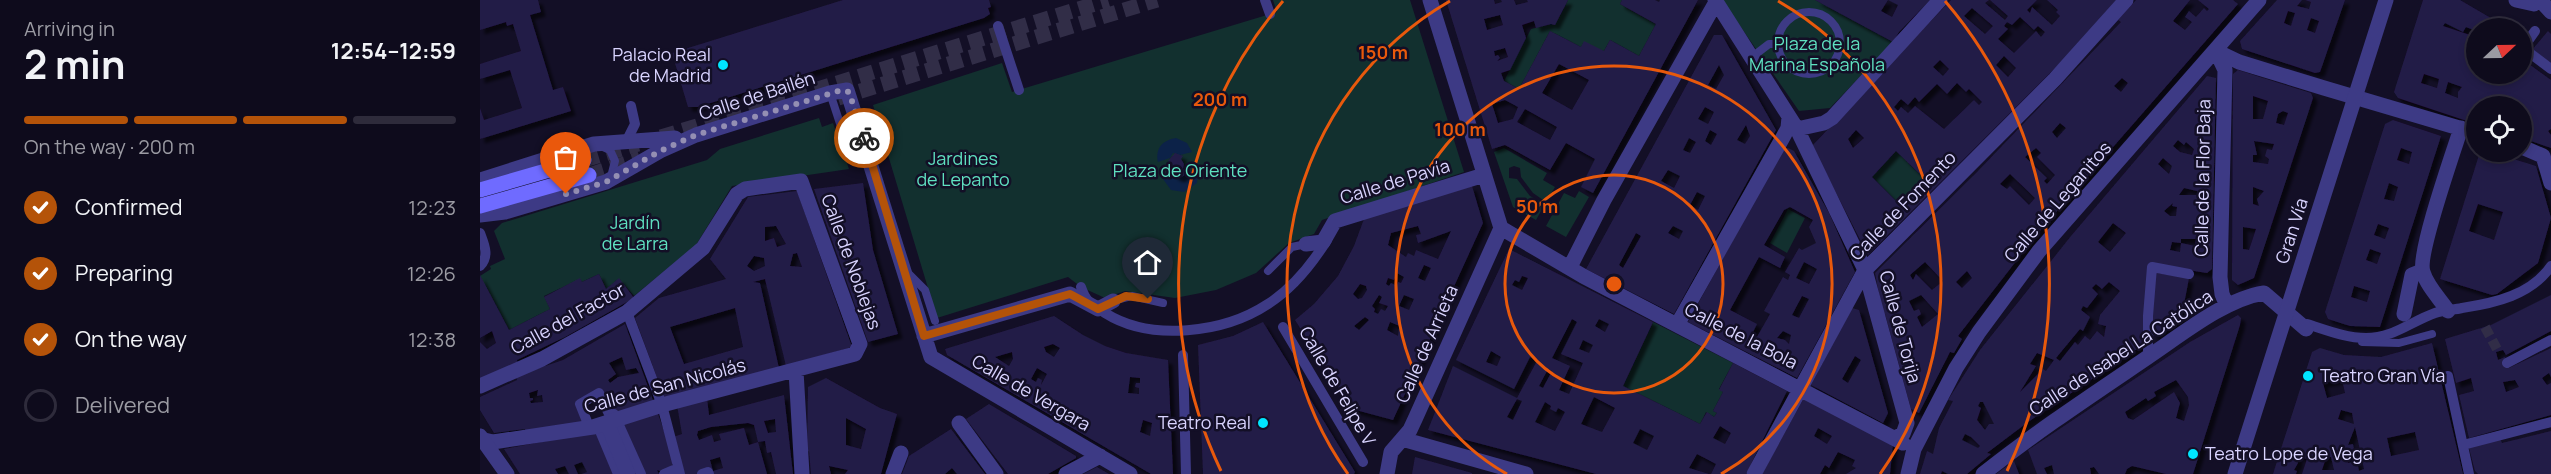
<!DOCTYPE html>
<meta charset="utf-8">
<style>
:root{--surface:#0e0b1c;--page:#1c1929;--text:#f1f3f6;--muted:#9b9ba3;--line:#2e2b3b;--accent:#b45309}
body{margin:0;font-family:Manrope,sans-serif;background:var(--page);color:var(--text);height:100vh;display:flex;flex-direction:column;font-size:22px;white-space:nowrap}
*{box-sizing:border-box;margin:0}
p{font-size:20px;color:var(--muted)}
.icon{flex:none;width:33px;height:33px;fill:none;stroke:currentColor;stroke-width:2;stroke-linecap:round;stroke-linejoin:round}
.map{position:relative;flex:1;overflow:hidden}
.details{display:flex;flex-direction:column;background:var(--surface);width:480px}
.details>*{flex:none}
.needle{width:39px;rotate:68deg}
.fabs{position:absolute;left:1986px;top:18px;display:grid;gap:12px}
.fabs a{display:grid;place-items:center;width:66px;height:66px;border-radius:50%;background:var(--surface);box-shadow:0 3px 9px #0003,0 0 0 2px var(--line);font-size:30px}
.pin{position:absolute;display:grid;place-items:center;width:51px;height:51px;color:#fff;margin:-62px -26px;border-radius:50% 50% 50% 0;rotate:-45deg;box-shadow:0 0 6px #0007}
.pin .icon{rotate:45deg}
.courier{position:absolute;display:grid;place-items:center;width:60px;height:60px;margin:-30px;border:4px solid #b45309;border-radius:50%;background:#fff;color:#222;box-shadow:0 2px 8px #0007}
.summary em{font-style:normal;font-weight:700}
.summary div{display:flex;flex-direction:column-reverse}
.summary{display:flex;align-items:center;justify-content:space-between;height:102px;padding:0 24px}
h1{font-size:39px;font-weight:700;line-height:45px}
.bar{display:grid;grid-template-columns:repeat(4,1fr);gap:9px 6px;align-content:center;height:72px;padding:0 24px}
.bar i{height:8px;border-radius:4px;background:var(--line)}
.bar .active{background:var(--accent)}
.bar p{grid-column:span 4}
ol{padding:0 24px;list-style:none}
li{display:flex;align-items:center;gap:18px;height:66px}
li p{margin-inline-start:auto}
li .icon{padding:6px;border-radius:50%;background:var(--accent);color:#fff;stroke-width:4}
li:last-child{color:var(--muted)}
li i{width:33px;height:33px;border:3px solid var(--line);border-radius:50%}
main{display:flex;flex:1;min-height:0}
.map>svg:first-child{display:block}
</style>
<main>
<section class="details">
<div class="summary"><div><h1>2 min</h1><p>Arriving in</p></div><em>12:54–12:59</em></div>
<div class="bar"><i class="active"></i><i class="active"></i><i class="active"></i><i></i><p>On the way · 200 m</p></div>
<ol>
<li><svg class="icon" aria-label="check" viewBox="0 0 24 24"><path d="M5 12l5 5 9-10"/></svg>Confirmed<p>12:23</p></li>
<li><svg class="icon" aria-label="check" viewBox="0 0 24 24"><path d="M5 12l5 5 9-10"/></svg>Preparing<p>12:26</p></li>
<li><svg class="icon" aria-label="check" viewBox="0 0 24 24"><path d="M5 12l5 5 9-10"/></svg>On the way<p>12:38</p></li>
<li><i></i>Delivered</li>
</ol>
</section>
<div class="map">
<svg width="2071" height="474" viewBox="0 0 2071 474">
<defs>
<filter id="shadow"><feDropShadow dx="4.5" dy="4.5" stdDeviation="1.5" flood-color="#0009"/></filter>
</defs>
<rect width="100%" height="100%" fill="#130f26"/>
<path fill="#12302f" d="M793,0H930L984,172L842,220L834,234L809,243L776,273L736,290L695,298L645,291L625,298L601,287L588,277L457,318L393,105L522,63L532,92L797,12Z
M1088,0H1142L1140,4L1176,24L1159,56L1130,40L1124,51L1101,47L1070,31L1039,89L1024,81L1051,29L1071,24L1075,25Z
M1242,0H1335L1413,42L1350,108L1319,111Z
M339,118L342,127L353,123L369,169L252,186L216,245L154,296L139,279L126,289L119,274L102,282L100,279L64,296L70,309L29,330L0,276L11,269L10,266L25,259L14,231L22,223L227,160L240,149Z
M1024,148L1067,173L1063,180L1075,187L1066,202L1053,193L1041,177L1040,168L1034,166L1029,168V178L1037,179L1050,196L1065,204L1056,220L1033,207L1014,152Z
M1416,151L1448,182L1422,207L1392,177Z
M1099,191L1109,197L1086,237L1066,226L1084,193L1095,198Z
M1308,209L1325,218L1307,253L1290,243Z
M1173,322L1253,363L1239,389L1243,392L1233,411L1237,413L1234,417L1226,412L1220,424L1143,386Z"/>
<path fill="#0c2248" d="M696,138L707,143L712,152L700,155L693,153L690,158L678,162C675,148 683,140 696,138Z
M718,169L717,183L704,192L691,190L683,179L695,176L701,178L705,173Z"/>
<path fill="#241b47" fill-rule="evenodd" filter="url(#shadow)" d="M0,0H58L61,12L50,15L73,90L83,87L91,111L0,139V108L4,120L42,108L30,70L0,79V64L41,51L33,24L27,26L26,22L0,30Z
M363,0H509L511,7L508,8L510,14L504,18L218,107H208L192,53Z
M966,0H1014L1015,4L1022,2L1021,0H1034L1036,5L1048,2L1047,0H1088L1075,25L1071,24L1056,28L1054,21L1042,25L1046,38L1030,70L1021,73L1024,81L1039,89L1070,31L1101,47L1104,41L1124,51L1130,40L1159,56L1176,24L1140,4L1142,0H1175L1179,2L1180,0H1218L1113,193L1101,187L1115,159L1086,143L1070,170L1025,145L1012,149ZM1020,15L1023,25L1007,30L1004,19ZM1025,48L1028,57L1017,61L1020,58L1018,55L1015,56L1014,51ZM1079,64L1109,80L1092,110L1062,93ZM1025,100L1038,107L1033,119L1018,123L1012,104ZM1045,109L1077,127L1070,140L1037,122Z
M1335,0H1408L1401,11L1412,17L1418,5L1408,0H1450L1419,32L1413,42Z
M1471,0H1509L1505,3L1525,20L1528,16L1510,0H1557L1547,10L1550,13L1552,7L1572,25L1580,16L1576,12L1578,10L1567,0H1638L1596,47L1388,255L1332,146ZM1492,8L1513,26L1505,34L1484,16ZM1540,17L1554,30L1558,26L1565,32L1561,37L1556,31L1534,53L1518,39L1528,29L1524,26L1527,22L1532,25ZM1524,56L1536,68L1528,77L1516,65ZM1460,60L1469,69L1463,76L1453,67ZM1477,83L1486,92L1489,89L1502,102L1499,105L1494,100L1464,129L1435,106L1428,113L1421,107L1418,111L1414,107L1421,99L1428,105L1435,97L1439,102L1457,84L1467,94ZM1376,130L1384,138L1373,148L1368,139ZM1416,151L1448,182L1422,207L1392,177Z
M1656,0H1710L1693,21L1705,30L1712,22L1705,17L1709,11L1716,17L1724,8L1727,11L1729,9L1718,0H1753L1758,4L1558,233L1478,336L1482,339L1474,353L1470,352L1439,413L1431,409L1405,314L1403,315L1395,273L1497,172L1641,22L1638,20ZM1642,78L1648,83L1641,92L1634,86ZM1580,123L1586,128L1577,138L1572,132ZM1556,148L1561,153L1557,157L1575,175L1567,184L1564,181L1567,178L1545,157ZM1530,174L1555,198L1549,205L1530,186L1527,189L1520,184ZM1445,262L1463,281L1452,290L1436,274L1433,280L1430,275ZM1487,271L1492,278L1482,288L1476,282ZM1441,295L1458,314L1442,327L1437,317L1441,314L1439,309L1434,311L1429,301Z
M1797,0H1822L1817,6L1829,9L1831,2L1825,0H1865L1840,72L1835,73L1762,49L1760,41ZM1808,11L1815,13L1811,26L1804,23ZM1831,18L1839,21L1835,33L1827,30Z
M1943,0H1980L2028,28H1996V31L1986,27L1983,32L1965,23L1963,26L1996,37V74H2042V59L2071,80V129L2068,131L2071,135V148L2042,138V106H1996V124L1918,98L1914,92ZM1944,74L1959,79L1957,88L1941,83ZM1968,82L1982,87L1978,92V98L1965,93Z
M2068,31L2071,34V63L2052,50Z
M1234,35H1242L1296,130L1194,314L1106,269ZM1239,65L1244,75L1236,89L1228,85ZM1225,107L1234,112L1228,124L1218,119ZM1266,125L1270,136L1265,144L1257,140ZM1230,130L1237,134L1231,145L1225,141ZM1209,138L1216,142L1210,153L1203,150ZM1188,170L1200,176L1194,188L1181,181ZM1217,192L1225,196L1218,210L1210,205ZM1193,226L1203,231L1199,239L1188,233ZM1156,233L1161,236L1143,268L1139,265Z
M1758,70L1831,93L1833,98L1774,278L1758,285L1752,280L1753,74ZM1773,96L1788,101L1783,119H1773ZM1803,111L1808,113L1804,125L1796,123L1798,114ZM1774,141L1794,144L1792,150L1787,149L1785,156L1789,159L1788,164L1773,162V155H1777ZM1773,187L1784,191L1777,199L1779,206L1773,204ZM1763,227L1776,229L1769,250L1763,249Z
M1727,76L1736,78L1732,269L1727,273L1669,264L1663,345L1548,422L1507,453L1511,454L1487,474H1468L1462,471L1461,474H1440L1447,451L1453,454L1459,428L1473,401L1468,400L1500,350L1591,236ZM1698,140L1704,145L1706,142L1714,149L1712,155L1700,152L1693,146ZM1683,158L1692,166L1689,174L1678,164ZM1704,188L1717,191V195H1699ZM1693,203L1692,206L1697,207L1696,216H1690L1684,211ZM1633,223L1646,233L1630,252L1618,242ZM1701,239H1716L1715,246L1701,243L1700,252L1690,250L1692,242L1701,243ZM1629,282L1640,291L1620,315L1618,324L1626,326L1624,337L1617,331L1610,340L1605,336L1598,345L1595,342L1580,361L1576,358L1600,329L1603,331L1610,317L1601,310L1603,306L1607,308L1618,294L1612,288L1616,284L1622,289ZM1557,353L1574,360L1566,371L1563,369L1540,392L1556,366L1550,364ZM1500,402H1503L1514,424H1509L1505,430L1497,420L1501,408L1498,406ZM1485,434L1491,437L1500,446L1498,448L1482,440Z
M1913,120L1961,136L1900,327L1870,326L1848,319L1845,312L1905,124ZM1921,148L1932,152L1929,164L1917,160ZM1909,183L1918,187L1914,201L1904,199ZM1898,224L1909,228L1905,239L1894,235ZM1890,249L1901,253L1897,264L1886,260ZM1874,286L1890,291L1887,302L1871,297Z
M1308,148L1314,151L1349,213L1375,272L1317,378L1208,322L1302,151ZM1310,207L1333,220L1329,227L1336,243L1322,250L1319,248L1305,272L1310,275L1308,280L1303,277L1284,311L1290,314L1277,337L1272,334L1277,324L1250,310L1279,257L1300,268L1305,257L1284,245L1304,210ZM1324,262L1337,269L1329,284L1316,278ZM1322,296L1329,299L1319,318L1312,315ZM1303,331L1311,335L1309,344L1305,340L1297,338Z
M2000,152H2011L2056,166L2071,218L2058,263L2017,294L2012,295L1960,279ZM1998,204L2023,212L2014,240L1989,231Z
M695,153L703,156L701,159L704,164L703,169L709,172L700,178L693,175L695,172L692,163L688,161Z
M383,183L393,250L418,334L388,342L334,189Z
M992,186L1003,223L913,420L872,409L815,320L834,304L858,276L874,246L884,219ZM938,226L941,234L936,235L938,243L971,231L958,259L936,250L934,256L928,253L926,257L908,245L911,233ZM944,265L951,268L945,281L938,278ZM917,273L924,277L921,283L918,282L917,286L911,283L909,286L906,284L908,278L914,280ZM880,284L886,286L887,290L882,298L878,299L873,294ZM899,295L902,297L899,303L908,306L905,311L901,309L898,314L894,312L895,309L892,306ZM924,295L934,299L929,310L919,306ZM885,317L889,320L879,330L874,326ZM910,322L922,327L919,328L918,336L907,330Z
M317,191L372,347L306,366L285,279L273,282L280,283L299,368L185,399L155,318L179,298L246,279L230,259L268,197ZM296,226L306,244L297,247L294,238L285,241V227ZM317,253L322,267L310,266L313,254ZM274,256L284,258L285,266L274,271L267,266ZM255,308L263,347L204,364L190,327Z
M1029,249L1173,322L1143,386L1220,424L1227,412L1234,417L1237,413L1233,411L1243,392L1239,390L1253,363L1307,391L1266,474H1231L1236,464L1217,454L1209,468L1229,474H1116L948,430L973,366L1037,398L1057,361L1050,357L1034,389L976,360ZM1042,276L1048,278L1042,290L1032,285L1035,280L1039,282ZM1092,319L1097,322L1081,354L1103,363L1089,394L1079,390L1090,366L1072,358ZM1119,319L1129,324L1125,332L1115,326ZM1103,340L1113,345L1109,353L1099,349ZM1011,351L1021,357L1017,366L1006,362ZM1068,369L1072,371L1063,388L1059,386ZM1114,397L1135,408L1122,432L1101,424ZM1037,399L1042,401L1033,420L1027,417ZM1065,402L1071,406L1070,409L1076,412L1078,408L1085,412L1075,431L1055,422ZM1240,426L1251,433L1245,444L1233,438ZM1160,429L1174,436L1167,450L1153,443Z
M1676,273L1709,278L1701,320L1673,337L1672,297Z
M119,274L126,289L139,278L154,298L85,337L37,360L38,365L0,380V342L7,349L16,343L12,331L0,338V275L29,330L70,309L64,297L100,278L102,282Z
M2071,295V331L2026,355L2023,350L2016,352L2018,360L2025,357L2029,368L2071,348V377L2069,373L2062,378L2067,385L2071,383V415L1989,438L1979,395L1994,391L1991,378L1976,383L1965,339L2011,325ZM2035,380L2039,387L2026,392L2023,382Z
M1372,308L1379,310L1408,413L1403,423L1331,385ZM1375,356L1381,360L1368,383L1362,379Z
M1758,315L1761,318L1760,325L1713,474H1686L1652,466L1647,469L1645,474H1619L1614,467L1610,468L1611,474H1574L1572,465L1564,468L1567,474H1557L1548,450L1710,342ZM1696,380L1708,397L1709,405L1704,421L1696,418L1700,403L1694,392L1653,420L1648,418L1645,412L1666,398L1668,401L1676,396L1674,392Z
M574,316L603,335L625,346L646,353L688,360L693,474H671L467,355L465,349ZM573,344L580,348L574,357L566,352L564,347ZM532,352L533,359L529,366L515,357ZM557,368L567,374L561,385L562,380L558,378L556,382L551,379ZM650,377L660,378V383H656L655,387L659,388V394L648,393ZM663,420L672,423L670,436L660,432Z
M783,322L875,472L874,474H723L718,345L753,336Z
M145,324L174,403L130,416L119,393L100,404L108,424L46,433L45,429L14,433L0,410V397L37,380L36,376L83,360ZM142,357L146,370L156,368L159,373L138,377L130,383L128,380L136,374L129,363ZM58,390L57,396L62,395L63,402L51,403L50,401L53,400V398H50L49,393Z
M1952,343L1983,474H1822L1827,459L1818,456V463L1814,470L1817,471L1816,474H1793L1832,352L1840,348L1864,355L1901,357ZM1862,379L1865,393L1847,398L1843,383ZM1861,410L1872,413L1874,424L1858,419ZM1875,427L1884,469L1879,471L1877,461L1868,463L1867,456L1875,454L1873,444L1868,445ZM1935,432L1939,450L1911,456L1907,438ZM1851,457L1854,470H1842L1846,458Z
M346,378L400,408L417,414L401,474H365L368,470L349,466L351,474H331L329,451L327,452L328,387ZM366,418L386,429L381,449L366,445Z
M304,395L313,474H296L291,452L287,453L285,441L278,442L274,425L268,423L231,427L218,431L217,435L219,440L232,435L234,442L241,440L239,434L264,428L269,445L278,442L287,474H205L193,437L202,434L197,405L227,398L229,415ZM295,419L296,432L288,433L284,421ZM240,457L243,468L233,471L230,460Z
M1324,398L1413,444L1410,474H1366L1376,468L1372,466L1375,460L1358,452L1349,468L1345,465L1340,474H1282ZM1338,428L1352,436L1347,444L1334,436Z
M509,404L596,456V458L568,474H528L486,419Z
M177,411L194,460L191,467L183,472L177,470L179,474H161L139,425Z
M471,429L505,474H477L472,468L465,474H422L429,456Z
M120,431L138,474H102L107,472L102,462L94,465L98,474H89L85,466L75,469L78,474H40L24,449Z
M2071,431V474H1998L1995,471L1989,448L2020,439L2022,443Z
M935,457L992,473V474H932Z
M1534,461L1539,474H1516Z
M617,467L629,474H603Z"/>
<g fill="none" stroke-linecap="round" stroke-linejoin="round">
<path stroke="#312d47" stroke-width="10" stroke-dasharray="10 5" stroke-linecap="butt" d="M2005,327L2018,351"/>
<path stroke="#312d47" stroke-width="15" stroke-dasharray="15 8" stroke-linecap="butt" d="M358,98L677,0
M181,137L628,0
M104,160L158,144
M109,175L160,159"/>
<path stroke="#3d3a85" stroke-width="8" d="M1298 43a31 31 0 1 1 62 0a31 31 0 1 1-62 0Z
M1272,57L1289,44H1298
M350,93L366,142
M121,146L130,150L135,161L131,177
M788,271L812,247L826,244
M427,272L445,290L455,321
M633,301L652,296L683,303
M1882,342L1919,343L1952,334"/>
<path stroke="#3d3a85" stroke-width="10" d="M785,0L790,14
M518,26L539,90
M2055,31L2043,48L2071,69
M146,142L155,124L151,106
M0,233C4,244 10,256 0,266
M601,287C606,302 611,304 625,313C671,342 744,333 788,304C813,288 832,264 847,240
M147,312L182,405L200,474
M1827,324C1846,330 1866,338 1886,338C1913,338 1930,322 1955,313C1963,310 1973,310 1982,308C2015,303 2051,295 2071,266
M803,327L883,462
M703,355L706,474
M1668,358V316L1672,267L1709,274
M2027,363L2071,340
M1968,376L1989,474
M1983,445L2071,422
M138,474L120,431L108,424L100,404L119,393L130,416L134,414L161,474
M184,474L198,468
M222,474L228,472L229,474"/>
<path stroke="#3d3a85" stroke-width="15" d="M950,0L1021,228
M1235,0L1317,129L1385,270L1427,423L1423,434L1415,438
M2036,0L2054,4L2058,0
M2060,0L2071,12
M1736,51L1759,62L1844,88L1996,133
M1736,51L1745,70L1740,277L1742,294L1747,306
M1317,129L1344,123L1352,118L1460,0
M2042,147L2063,156L2071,183
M0,180L114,144L195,138
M0,215L25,212L126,182L180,151L216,135L350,93L367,90L451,357L650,474
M1021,228L1103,276L1423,443
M826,244L843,242L855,221L1004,175
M1090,267L1124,200L1236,2
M1968,311C1960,299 1947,286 1943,272C1937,255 1974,150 1981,128
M1924,314L1932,275L1942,271
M1197,325L1302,139L1308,128L1309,117
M444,336L590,294L618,309L633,301
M316,371L322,474
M0,386L62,359L147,312L223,248L257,194L265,189L321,181L380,344L375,354L182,405L113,427L13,442L0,439
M127,423L148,474
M479,423L516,474
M922,439L1046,474
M413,474L421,453
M586,474L620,456
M907,474L911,452L930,430L936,417L1021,228
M1274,474L1385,270L1575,79L1646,0
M1428,474L1434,449L1476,368L1499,332L1559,251L1779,0
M1503,474C1556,432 1612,395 1668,357C1701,335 1745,299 1784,293L1826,329"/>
<path stroke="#3d3a85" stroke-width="15" d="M0,436L27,474
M1755,474L1906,0"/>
<path stroke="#6f6bff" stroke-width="15" d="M0,190L104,160
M0,206L109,175"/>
</g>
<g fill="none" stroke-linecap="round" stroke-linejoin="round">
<path stroke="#948fb3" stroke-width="6" stroke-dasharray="0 10.8" d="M86,194L126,182L180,151L216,135L362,90L369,92L384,138"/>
<path stroke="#b45309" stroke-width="8" d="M384,138L444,336L590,294L618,309L646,296L668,299"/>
</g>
<g fill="none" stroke="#e8590c" stroke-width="3">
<circle cx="1134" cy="284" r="109"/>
<path d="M1027 474A218 218 0 1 1 1241 474"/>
<path d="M868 474A327 327 0 0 1 970 1M1298 1A327 327 0 0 1 1400 474"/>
<path d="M741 471A435 435 0 0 1 803 1M1465 1A435 435 0 0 1 1527 471"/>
</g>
<g fill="#00e5ff" stroke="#130f26" stroke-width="2">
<circle cx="243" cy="65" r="6"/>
<circle cx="1828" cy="376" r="6"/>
<circle cx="783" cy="423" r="6"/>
<circle cx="1713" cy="454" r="6"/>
</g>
<g text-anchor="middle" stroke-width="5" stroke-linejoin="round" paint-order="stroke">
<g font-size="18" fill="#5fe0c0" stroke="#130f26">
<text x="1337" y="50">Plaza de la<tspan x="1337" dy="21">Marina Española</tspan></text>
<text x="483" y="165">Jardines<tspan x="483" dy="21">de Lepanto</tspan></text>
<text x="700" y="177">Plaza de Oriente</text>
<text x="155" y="229">Jardín<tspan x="155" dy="21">de Larra</tspan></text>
</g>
<g font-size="18" fill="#d9d4ff" stroke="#130f26" text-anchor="end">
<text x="231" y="61">Palacio Real<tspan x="231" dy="21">de Madrid</tspan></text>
<text x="1840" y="382" text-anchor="start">Teatro Gran Vía</text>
<text x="771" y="429">Teatro Real</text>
<text x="1725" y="460" text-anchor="start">Teatro Lope de Vega</text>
</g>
<g font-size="18" fill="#d9d4ff" stroke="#130f26">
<text transform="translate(277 96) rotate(-18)" y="6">Calle de Bailén</text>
<text transform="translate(1723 178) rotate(-89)" y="6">Calle de la Flor Baja</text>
<text transform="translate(915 182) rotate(-17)" y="6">Calle de Pavía</text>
<text transform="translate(1578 202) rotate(-49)" y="6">Calle de Leganitos</text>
<text transform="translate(1423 206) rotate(-46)" y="6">Calle de Fomento</text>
<text transform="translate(1812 231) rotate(-72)" y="6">Gran Vía</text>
<text transform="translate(371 262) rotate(70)" y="6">Calle de Noblejas</text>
<text transform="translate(88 319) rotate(-29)" y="6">Calle del Factor</text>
<text transform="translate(1420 327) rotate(75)" y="6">Calle de Torija</text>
<text transform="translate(1261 336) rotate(27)" y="6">Calle de la Bola</text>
<text transform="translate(947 344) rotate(-66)" y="6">Calle de Arrieta</text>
<text transform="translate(1641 353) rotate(-33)" y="6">Calle de Isabel La Católica</text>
<text transform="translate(185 386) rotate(-15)" y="6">Calle de San Nicolás</text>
<text transform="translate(857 386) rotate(60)" y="6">Calle de Felipe V</text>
<text transform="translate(551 393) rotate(30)" y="6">Calle de Vergara</text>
</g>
</g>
<circle cx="1134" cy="284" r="9" fill="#e8590c" stroke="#130f26" stroke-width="3"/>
<g font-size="18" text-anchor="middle" font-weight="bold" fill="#e8590c" stroke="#130f26" stroke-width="5" stroke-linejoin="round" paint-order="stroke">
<text x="903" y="59">150 m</text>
<text x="740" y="106">200 m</text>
<text x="980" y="136">100 m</text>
<text x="1057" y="213">50 m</text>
</g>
</svg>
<div class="fabs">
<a><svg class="needle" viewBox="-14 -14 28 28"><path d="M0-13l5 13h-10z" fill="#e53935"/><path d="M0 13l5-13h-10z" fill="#9b9ba3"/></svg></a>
<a><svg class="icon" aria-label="locate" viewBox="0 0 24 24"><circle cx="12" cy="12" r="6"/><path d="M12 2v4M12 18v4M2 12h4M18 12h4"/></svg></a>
</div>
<div class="pin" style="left:86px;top:194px;background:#ea580c"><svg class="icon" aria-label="bag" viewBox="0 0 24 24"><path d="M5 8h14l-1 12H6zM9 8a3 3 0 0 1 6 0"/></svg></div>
<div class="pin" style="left:668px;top:299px;background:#1f2937"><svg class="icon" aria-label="home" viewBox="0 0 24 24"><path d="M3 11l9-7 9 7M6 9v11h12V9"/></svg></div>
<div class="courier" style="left:384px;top:138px"><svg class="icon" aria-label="bike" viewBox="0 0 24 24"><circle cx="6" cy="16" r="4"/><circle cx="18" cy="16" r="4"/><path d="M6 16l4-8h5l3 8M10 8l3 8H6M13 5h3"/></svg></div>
</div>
</main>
